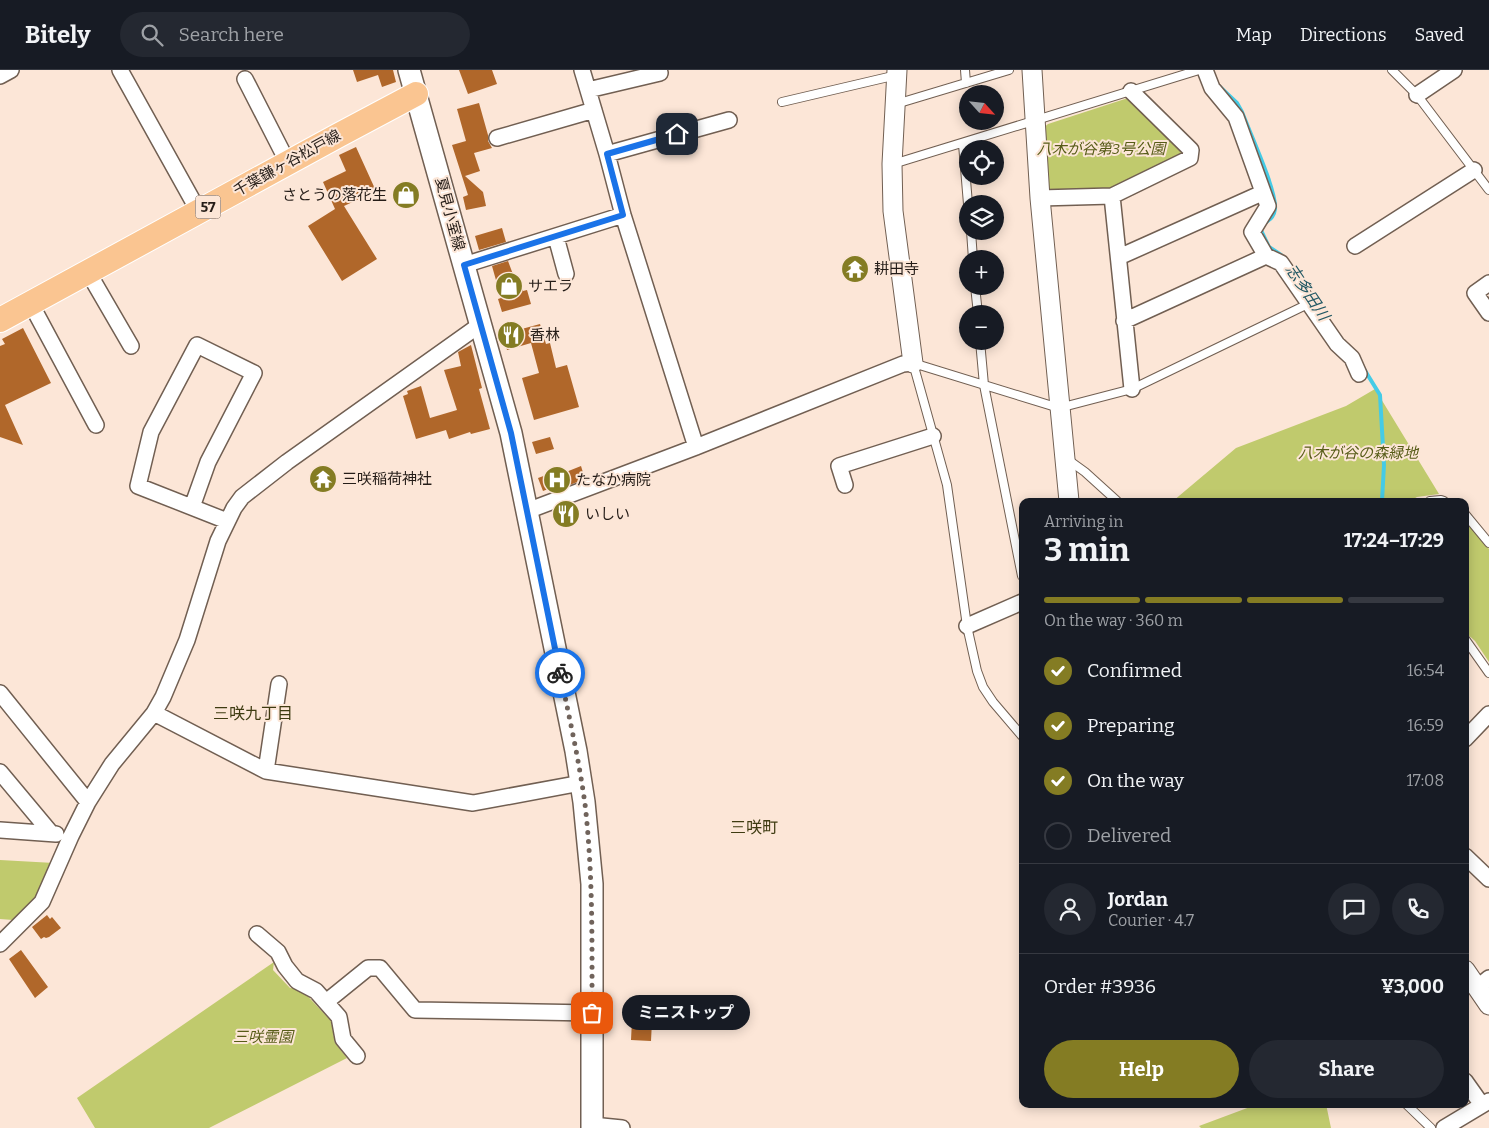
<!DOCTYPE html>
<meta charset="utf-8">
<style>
:root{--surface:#171b24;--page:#242831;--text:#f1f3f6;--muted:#9ea1a6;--line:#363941;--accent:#847c23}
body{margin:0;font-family:Bitter,"Noto Sans JP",serif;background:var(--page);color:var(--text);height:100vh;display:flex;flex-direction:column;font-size:19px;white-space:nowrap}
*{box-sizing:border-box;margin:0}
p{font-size:16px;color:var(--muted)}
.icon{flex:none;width:28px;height:28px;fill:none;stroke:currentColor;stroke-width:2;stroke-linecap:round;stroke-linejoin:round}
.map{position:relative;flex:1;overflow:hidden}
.panel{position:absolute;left:1019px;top:428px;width:450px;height:610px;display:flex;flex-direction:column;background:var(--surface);border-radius:10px;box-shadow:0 2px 12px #0003}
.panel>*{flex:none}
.needle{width:32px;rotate:117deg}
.fabs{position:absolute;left:959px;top:15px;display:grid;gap:10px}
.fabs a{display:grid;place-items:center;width:45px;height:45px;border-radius:50%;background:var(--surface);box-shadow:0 2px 12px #0003;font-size:25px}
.pin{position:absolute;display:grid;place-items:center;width:42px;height:42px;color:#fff;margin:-21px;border-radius:10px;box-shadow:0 2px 8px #0006}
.courier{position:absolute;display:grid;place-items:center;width:50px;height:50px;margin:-25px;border:4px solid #1a73e8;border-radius:50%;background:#fff;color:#222;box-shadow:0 1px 6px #0007}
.bubble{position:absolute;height:35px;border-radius:18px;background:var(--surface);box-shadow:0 2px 12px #0003;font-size:16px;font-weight:700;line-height:35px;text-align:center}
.summary em{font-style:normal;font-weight:700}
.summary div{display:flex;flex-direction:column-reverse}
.summary{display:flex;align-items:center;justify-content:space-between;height:85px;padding:0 25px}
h1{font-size:32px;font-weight:700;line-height:38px}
.bar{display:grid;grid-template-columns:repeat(4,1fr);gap:8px 5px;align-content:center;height:60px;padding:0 25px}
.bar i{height:6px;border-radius:4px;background:var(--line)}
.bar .current{background:var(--accent)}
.bar p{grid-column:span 4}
.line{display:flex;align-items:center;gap:12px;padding:0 25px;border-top:1px solid var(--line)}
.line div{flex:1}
.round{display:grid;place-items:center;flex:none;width:52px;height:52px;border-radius:26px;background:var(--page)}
ol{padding:0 25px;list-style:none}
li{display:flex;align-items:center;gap:15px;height:55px}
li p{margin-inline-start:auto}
li .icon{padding:5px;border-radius:50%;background:var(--accent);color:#fff;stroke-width:4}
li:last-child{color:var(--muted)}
li i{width:28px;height:28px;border:2px solid var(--line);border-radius:50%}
.action{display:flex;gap:10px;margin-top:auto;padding:10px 25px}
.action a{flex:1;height:58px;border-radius:30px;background:var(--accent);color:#fff;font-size:20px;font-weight:700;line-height:58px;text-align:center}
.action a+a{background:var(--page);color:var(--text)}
header{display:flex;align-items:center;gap:30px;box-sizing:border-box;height:70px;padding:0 25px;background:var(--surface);border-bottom:1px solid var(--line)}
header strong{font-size:24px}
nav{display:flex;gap:28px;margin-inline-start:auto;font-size:18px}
.search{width:350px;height:45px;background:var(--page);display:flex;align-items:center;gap:12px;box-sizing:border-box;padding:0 18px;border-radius:28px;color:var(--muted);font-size:19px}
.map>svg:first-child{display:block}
</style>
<header>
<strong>Bitely</strong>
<div class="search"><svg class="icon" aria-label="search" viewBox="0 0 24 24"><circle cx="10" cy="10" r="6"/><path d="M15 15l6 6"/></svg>Search here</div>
<nav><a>Map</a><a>Directions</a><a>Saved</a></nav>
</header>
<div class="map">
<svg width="1489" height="1058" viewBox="0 0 1489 1058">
<rect width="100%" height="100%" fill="#fce6d7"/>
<path fill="#c0ca6d" d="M1128,28L1184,79L1185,87L1107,122L1048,121L1042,59L1048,54Z
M1375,319L1439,424L1417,427L1410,431H1173L1236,378L1346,336Z
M1465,450L1489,479V592L1475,571L1465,562Z
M0,790L54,793L32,833L13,850L0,849Z
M274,892L273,900L290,918L301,919L331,951L335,973L347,988L209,1058H95L77,1028Z
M1258,1034H1326L1331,1058H1201L1199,1056Z"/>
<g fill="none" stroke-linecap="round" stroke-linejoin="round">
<path stroke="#44cbe6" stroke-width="4" d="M1220,17L1237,33L1242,42C1249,61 1277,121 1275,139C1274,147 1270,149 1264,154
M1260,158L1269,177L1281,185
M1364,299L1380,325L1384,395L1382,431"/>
</g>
<path fill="#b0672a" d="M353,0H393L396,12L382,17L378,5L357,12Z
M459,0H492L497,14L468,24Z
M479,33L488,65V71L492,78L474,83L480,101L465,106L483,122L486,136L466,140L463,127L468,125L452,75L466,71L457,39Z
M356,77L376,121L344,136L377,189L342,211L308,156L335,139L323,112L346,101L339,85Z
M413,114L418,127L397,136L392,123Z
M502,158L506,172L479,180L475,166Z
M508,191L514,207L519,206L523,221L527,220L531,234L502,242L498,229L501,228L492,196Z
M540,254L546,274L550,273L556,298L567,295L579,337L534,350L522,308L539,303L531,273L507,280L503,264Z
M23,258L51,313L5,335L23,375L0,367V276L5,274L2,269Z
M471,275L482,318L479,319L490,359L471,364L470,362L449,369L446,360L416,369L403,326L408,324L407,321L421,316L430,348L457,340L444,300L461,296L458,282Z
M550,367L554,379L536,384L532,372Z
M581,396L585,409L562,418L561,414L543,421L538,408L560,400L561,404Z
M328,399L331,415L318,418L317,401Z
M47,845L50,849L52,847L61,858L49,867L46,868L44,867L41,869L32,857Z
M21,880L48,917L35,928L9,889Z
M633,930L653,931L651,971L631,970Z"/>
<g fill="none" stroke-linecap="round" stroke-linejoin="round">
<g stroke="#715f52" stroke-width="10">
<path id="service" d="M965,0L966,13
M1392,0L1417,25L1489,120
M782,32L897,5
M896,34L1009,0
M963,74L968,134
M893,94L1199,0
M971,161L973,189
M975,216L978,244
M980,271L984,315L1022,506
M913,293L1059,338L1132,319L1308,234
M913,293L947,415L967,556L977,601L983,617L993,632L1022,666
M1067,389L1085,402L1117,431
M1430,431L1441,430L1444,431
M1465,444L1489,473
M1465,569L1489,603
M1406,1034L1431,1058"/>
</g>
<g stroke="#715f52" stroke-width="18">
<path id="minor" d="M120,0L199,142
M582,0L607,84L623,145L696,377
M1205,0L1212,18L1236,47L1268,136L1252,162L1266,186L1281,193L1337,274L1352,288L1359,304
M0,6L11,0
M245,9L288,93
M588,20L660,3
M1417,25L1454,0
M497,68L594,40
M607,84L729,50
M1112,126L1132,319
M1040,128L1112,126L1190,88L1191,80L1131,21
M556,167L566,204
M1355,176L1474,100
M1119,187L1262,123
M464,195L623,145
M88,202L131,276
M1489,213L1475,223L1489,243
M31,234L96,355
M1124,251L1266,186
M845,415L839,396L933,366
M192,437L208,392L254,303L197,275L151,362L138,416L227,451
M527,441L696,377L903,294L913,293
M967,556L1022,532
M0,623L88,732
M154,643L266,701L473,733L581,713
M1465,669L1489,644
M266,701L279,614
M0,702L51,763
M0,760L56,764
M1465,786L1489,809
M257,864L278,882L285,896L297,911L316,921L339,947L343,969L357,986
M0,874L42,832L71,766L88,732L112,694L154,643L163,627L187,570L218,471L234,438L242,427L287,392L481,254
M1478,917L1489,908
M326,932L368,898H380L415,940L592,943
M1465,1011L1482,1035
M592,1055L622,1058
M1444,1058L1489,1031"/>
</g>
<g stroke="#715f52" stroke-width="21">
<path id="tertiary" d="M897,0L892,94L893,141L913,293
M1032,0L1040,128L1069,431
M1465,900L1489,935"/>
</g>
<g stroke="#715f52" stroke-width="24">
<path id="secondary" d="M409,0L511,363L576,681L584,732L592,814V1058"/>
</g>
<g stroke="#fff" stroke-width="26">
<path id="primary" d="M0,250L339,65L416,24"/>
</g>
<use href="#service" stroke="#fff" stroke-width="8"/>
<use href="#minor" stroke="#fff" stroke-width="15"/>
<use href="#tertiary" stroke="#fff" stroke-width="19"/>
<use href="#secondary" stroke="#fff" stroke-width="21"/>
<use href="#primary" stroke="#fac591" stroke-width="24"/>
</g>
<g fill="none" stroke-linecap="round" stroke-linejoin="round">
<path stroke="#70635b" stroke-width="5" stroke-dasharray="0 9" d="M560,603C569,646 579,690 585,734C593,804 592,873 592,943"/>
<path stroke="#1a73e8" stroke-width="6" d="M560,603L511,363L464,195L623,145L607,84L677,64"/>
</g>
<defs>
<g id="shop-disc" transform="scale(1.4375)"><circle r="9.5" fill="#847c23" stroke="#fce6d7"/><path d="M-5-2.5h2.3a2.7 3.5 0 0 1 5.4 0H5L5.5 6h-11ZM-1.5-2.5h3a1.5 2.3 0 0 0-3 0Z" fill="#fff"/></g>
<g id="temple-disc" transform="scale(1.4375)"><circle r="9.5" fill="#847c23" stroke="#fce6d7"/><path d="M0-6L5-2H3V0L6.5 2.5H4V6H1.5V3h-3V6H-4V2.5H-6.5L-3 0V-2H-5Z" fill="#fff"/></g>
<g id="restaurant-disc" transform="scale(1.4375)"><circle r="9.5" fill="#847c23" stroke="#fce6d7"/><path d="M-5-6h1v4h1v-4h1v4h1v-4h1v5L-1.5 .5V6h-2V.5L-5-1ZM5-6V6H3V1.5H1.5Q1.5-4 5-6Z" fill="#fff"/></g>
<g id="hospital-disc" transform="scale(1.4375)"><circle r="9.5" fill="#847c23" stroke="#fce6d7"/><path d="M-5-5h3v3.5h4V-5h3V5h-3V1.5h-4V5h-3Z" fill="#fff"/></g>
</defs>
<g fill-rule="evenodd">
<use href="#shop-disc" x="406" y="125"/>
<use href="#temple-disc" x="855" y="199"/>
<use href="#shop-disc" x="509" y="216"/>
<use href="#restaurant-disc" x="511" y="265"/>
<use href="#temple-disc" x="323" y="409"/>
<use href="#hospital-disc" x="557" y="410"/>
<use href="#restaurant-disc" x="566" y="444"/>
</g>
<g text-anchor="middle" stroke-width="4" stroke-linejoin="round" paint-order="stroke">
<rect fill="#fce6d7" stroke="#665951" stroke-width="1" x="195.5" y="125.5" width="25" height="23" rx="4"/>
<g font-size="14" font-weight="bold" fill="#251d18">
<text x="208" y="142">57</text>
</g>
<g font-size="15" font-style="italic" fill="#575c18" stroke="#fce6d7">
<text x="1101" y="84">八木が谷第3号公園</text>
<text x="1358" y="388">八木が谷の森緑地</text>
<text x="263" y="972">三咲霊園</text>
</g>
<g font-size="15" fill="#251d18" stroke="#fce6d7">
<text transform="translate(287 93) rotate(-29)" y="5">千葉鎌ヶ谷松戸線</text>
<text transform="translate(450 144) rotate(75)" y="5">夏見小室線</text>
</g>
<g font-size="15" fill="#251d18" stroke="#fce6d7" text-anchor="start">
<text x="387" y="130" text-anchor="end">さとうの落花生</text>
<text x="874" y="204">耕田寺</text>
<text x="528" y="221">サエラ</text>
<text x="530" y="270">香林</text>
<text x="342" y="414">三咲稲荷神社</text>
<text x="576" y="415">たなか病院</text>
<text x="585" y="449">いしい</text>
</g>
<g font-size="16" font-style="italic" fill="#225864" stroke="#fce6d7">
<text transform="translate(1308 222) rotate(56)" y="6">志多田川</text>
</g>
<g font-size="16" fill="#3e3b11" stroke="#fce6d7">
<text x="253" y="649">三咲九丁目</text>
<text x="754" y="763">三咲町</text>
</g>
</g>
</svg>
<div class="fabs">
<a><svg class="needle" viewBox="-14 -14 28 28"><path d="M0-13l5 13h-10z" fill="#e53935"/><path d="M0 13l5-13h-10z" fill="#9ea1a6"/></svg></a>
<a><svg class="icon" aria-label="locate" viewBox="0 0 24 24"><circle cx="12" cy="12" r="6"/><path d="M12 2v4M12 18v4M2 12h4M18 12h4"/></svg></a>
<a><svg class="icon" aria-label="layers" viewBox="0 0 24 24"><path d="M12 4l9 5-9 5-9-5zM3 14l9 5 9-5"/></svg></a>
<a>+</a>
<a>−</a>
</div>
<div class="pin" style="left:592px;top:943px;background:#ea580c"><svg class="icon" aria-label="bag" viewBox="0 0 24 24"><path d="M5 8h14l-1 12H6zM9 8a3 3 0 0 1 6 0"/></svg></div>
<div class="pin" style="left:677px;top:64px;background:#1f2937"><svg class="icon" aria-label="home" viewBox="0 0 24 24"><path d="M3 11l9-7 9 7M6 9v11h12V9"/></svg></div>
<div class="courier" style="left:560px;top:603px"><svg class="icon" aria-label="bike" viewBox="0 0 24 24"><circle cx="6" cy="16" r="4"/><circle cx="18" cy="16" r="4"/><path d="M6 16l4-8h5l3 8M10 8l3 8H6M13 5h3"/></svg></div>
<div class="bubble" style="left:622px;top:925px;width:128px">ミニストップ</div>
<section class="panel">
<div class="summary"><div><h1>3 min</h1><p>Arriving in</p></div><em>17:24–17:29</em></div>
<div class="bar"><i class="current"></i><i class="current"></i><i class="current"></i><i></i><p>On the way · 360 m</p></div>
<ol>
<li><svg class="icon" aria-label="check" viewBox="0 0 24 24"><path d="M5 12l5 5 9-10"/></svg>Confirmed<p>16:54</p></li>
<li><svg class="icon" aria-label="check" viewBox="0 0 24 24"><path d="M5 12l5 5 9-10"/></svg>Preparing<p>16:59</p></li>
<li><svg class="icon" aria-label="check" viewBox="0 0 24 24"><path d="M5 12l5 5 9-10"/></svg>On the way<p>17:08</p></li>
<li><i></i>Delivered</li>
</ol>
<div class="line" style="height:90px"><a class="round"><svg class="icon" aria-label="person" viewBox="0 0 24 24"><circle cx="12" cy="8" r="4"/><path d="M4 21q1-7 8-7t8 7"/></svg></a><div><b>Jordan</b><p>Courier · 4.7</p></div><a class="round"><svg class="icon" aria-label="chat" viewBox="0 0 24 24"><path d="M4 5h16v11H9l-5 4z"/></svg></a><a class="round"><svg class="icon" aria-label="phone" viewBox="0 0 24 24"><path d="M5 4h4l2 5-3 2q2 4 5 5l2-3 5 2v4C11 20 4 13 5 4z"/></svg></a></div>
<div class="line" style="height:65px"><div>Order #3936</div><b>¥3,000</b></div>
<div class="action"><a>Help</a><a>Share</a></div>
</section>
</div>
